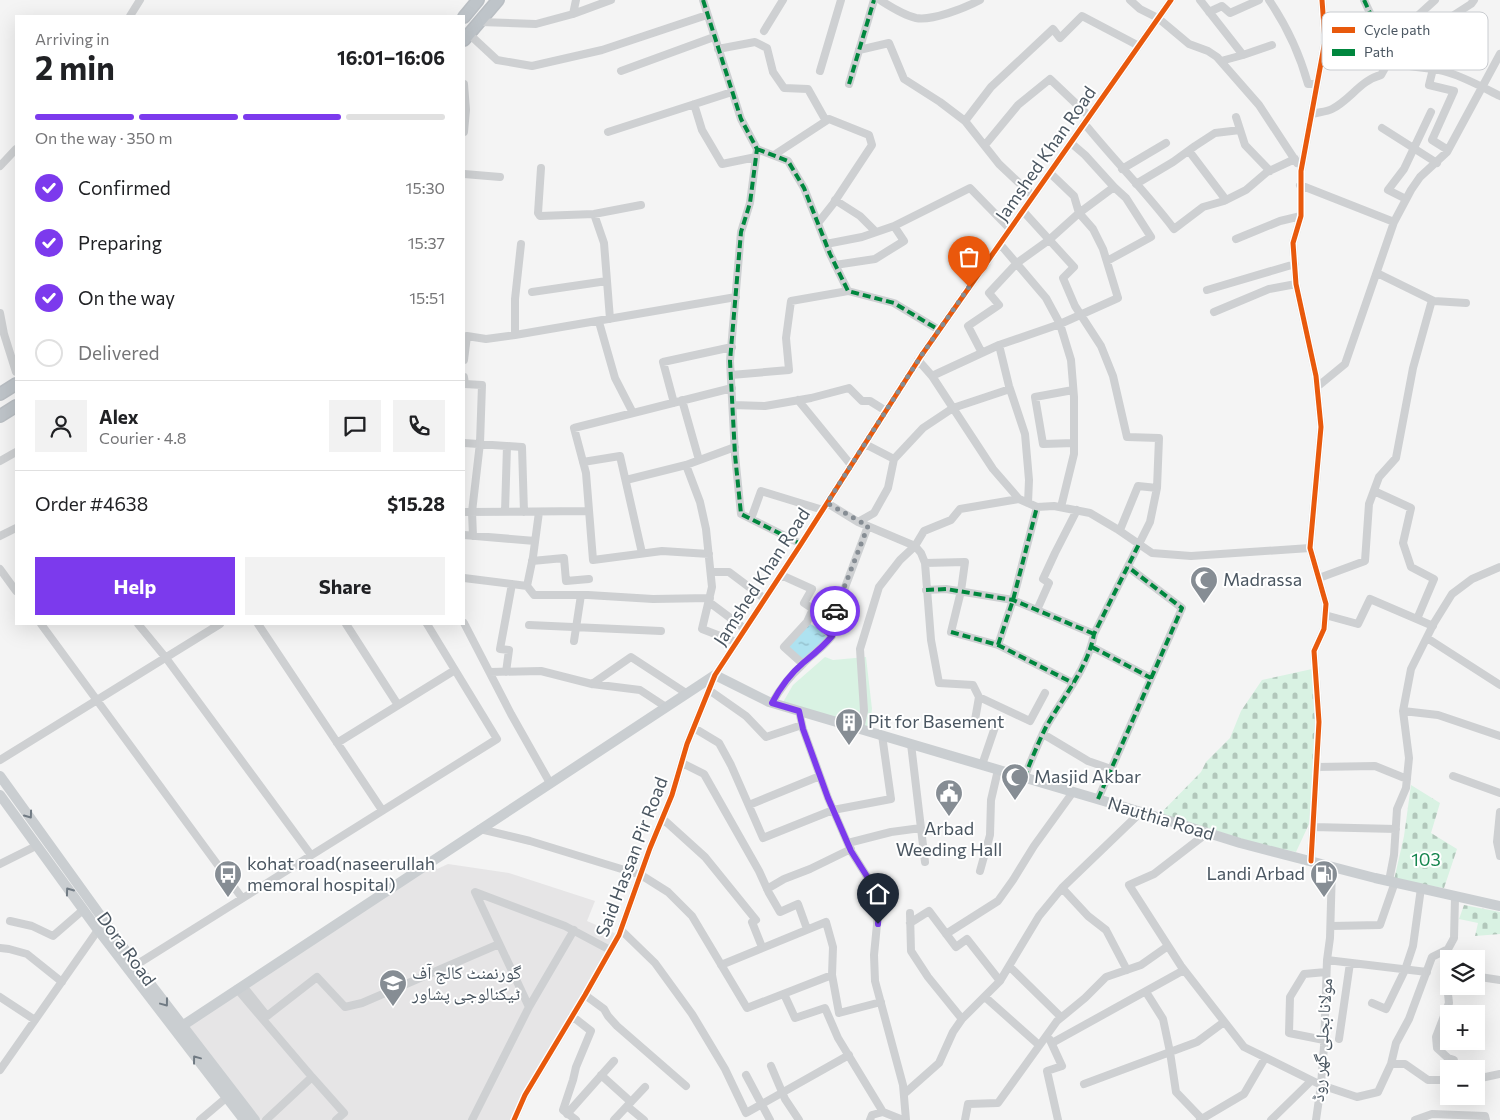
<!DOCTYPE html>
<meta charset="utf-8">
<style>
:root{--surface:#fff;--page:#f2f2f2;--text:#202124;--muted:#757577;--line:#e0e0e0;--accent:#7c3aed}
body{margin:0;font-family:Commissioner,"Noto Naskh Arabic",sans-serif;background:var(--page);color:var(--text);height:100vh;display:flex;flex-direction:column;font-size:19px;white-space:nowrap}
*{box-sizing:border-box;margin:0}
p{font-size:16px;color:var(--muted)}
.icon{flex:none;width:28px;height:28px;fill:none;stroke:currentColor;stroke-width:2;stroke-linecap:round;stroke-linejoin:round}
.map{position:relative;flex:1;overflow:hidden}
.panel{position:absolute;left:15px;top:15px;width:450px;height:610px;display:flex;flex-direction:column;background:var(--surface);border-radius:0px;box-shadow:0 5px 20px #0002}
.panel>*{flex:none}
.buttons{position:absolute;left:1440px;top:950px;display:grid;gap:10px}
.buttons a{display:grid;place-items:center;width:45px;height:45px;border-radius:0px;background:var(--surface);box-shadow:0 5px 20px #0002;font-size:25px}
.pin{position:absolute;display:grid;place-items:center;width:42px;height:42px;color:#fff;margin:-51px -21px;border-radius:50% 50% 50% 0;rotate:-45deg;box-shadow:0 0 5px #0007}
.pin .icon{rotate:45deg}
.courier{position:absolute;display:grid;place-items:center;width:50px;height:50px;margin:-25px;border:4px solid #7c3aed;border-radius:50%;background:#fff;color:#222;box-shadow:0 1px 6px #0007}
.overview em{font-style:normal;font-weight:700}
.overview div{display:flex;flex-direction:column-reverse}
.overview{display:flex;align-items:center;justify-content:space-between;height:85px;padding:0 20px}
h1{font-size:32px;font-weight:700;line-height:38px}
.bar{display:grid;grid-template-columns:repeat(4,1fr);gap:8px 5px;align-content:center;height:60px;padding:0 20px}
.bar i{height:6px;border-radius:4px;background:var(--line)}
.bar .current{background:var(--accent)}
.bar p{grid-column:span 4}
.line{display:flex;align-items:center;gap:12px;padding:0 20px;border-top:1px solid var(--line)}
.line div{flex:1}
.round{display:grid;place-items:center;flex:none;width:52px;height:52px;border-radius:0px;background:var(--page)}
ol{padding:0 20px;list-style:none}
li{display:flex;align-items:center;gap:15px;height:55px}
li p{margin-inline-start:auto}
li .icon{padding:5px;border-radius:50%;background:var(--accent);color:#fff;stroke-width:4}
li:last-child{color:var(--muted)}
li i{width:28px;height:28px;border:2px solid var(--line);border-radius:50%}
.button{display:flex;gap:10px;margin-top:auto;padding:10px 20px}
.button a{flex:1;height:58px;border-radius:0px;background:var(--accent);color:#fff;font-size:20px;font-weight:700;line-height:58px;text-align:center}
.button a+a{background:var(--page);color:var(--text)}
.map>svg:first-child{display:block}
</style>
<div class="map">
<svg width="1500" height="1120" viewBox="0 0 1500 1120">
<defs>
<pattern id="cemetery-stones" width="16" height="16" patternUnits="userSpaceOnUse" patternTransform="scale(1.25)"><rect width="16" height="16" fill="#d9f2e3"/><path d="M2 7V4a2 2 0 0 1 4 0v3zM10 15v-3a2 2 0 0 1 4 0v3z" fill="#b2c7bb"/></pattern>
<pattern id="water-ripples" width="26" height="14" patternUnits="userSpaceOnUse" patternTransform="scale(1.25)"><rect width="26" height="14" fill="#aee2f0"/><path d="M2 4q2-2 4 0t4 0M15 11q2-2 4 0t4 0" fill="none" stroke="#90bac6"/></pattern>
</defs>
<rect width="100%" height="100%" fill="#f4f4f4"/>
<path fill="#e6e5e6" d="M433,860L437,869L448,864L509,873L595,901L587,921L619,935L514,1120H255L182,1026Z"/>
<path fill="#d9f2e3" d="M825,657L833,660L866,657L872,709L869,729L782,704L793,685Z"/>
<path fill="url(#cemetery-stones)" d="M1312,669L1316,728L1310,822L1296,852L1259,844L1160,814L1201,772L1206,762L1230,738L1241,711L1262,680Z
M1411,785L1440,803L1431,833L1457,849L1444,888L1394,880L1404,836Z
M1464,905L1500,912V934L1475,936L1478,923L1459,919Z"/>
<path fill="url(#water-ripples)" d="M807,622L833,637L803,664L784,647Z"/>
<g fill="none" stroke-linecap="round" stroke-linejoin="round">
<g stroke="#b9bec3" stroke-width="14">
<path id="highway" d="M464,17L478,0
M464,40L498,0
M0,394L16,384
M0,416L16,406"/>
</g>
<path stroke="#ced0d2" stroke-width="8" d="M703,0L741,119L757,149L750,203L741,232L730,361L735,455L741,514L801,544
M880,0C891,7 903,15 916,18C932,21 965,8 980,0
M1130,0L1140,9L1158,18L1189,44L1208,51L1217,57L1259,105L1297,163
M1200,0L1243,55L1221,61
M1269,0C1286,25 1300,55 1308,84H1317
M1364,0L1377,28L1394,50
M1474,0L1471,4L1415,40L1394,50L1387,57C1402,69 1424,66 1443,71C1463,76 1482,87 1500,96
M1209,12L1222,6L1230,13L1259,0
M573,14L576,0
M130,16L140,0
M480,22L536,24L573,14L611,0
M764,31L783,0
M469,34L497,60L532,66L602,50L707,15
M1420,37L1412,21L1435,0
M718,49L755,42L767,48L773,72L784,88L808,89L826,121
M859,50L889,43L904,79L940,102L965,121L999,164L1033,196
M1243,55L1272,45
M1433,69L1429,85L1454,91L1432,140L1448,150
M621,71L714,37
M820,71L841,0
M464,84L466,110L464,132
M849,84L874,0
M694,104L702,130L722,164L756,157
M1312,114C1318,112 1326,112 1332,109C1350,100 1361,80 1381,75L1390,59
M1236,117L1245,145L1270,171
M965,121L991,87L1053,29L1060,38L1082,16L1139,46
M1084,123C1113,159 1146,192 1174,229L1203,207L1224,201L1246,190L1267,172L1295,159
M1382,128L1437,163
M608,132L732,92
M1071,143L1085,155L1114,187L1126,198L1151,237L1107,261
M985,145L1018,105L1050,79L1089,116
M757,149L788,161L804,188L830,254L848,291L894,303L939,330
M1189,151L1226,200
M774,155L829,119L869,135L872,145L833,204L818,223
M0,166L16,149
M541,168L538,213L540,216L594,214L641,205
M1122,169L1166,143
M464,174L500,177
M1136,184L1173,162L1195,146L1215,133L1240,130
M1300,185L1394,222
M1406,199L1388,190L1404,169L1431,112
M835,200L860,216L876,232
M1023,211L1074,267L1063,278L1075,306L1101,346L1113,376L1127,437L1159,438L1157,488L1150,522L1094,634C1088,668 1063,697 1046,727C1038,743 1031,761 1024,778
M594,214L604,243L610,319
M1236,239L1280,221L1301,216
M826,244L862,237L894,226L970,188L1010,229
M1000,244L1046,298L1060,324L1071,360L1074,397V454L1061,507
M835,265L875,259L904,241L894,226
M1377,273L1434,301L1466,303
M1207,290L1295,264
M532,292L607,281
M1214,312L1269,289L1296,284
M0,313L4,334L16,372
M599,322L615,378L633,413
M515,335V299L521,244
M999,345L1009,386L1025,434L1029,480L1028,503
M982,353L968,326L999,305L989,293L1017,263L1049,240L1079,213L1114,187
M464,360L467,336L486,339L515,335L736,297
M918,360L932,376L993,469L1019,499L1037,507L1054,506L1090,513L1117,529L1152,553L1191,556L1310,548
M731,375L789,370L786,338L791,301L848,291
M932,376L999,345L1060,324L1118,298L1103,249L1093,229L1079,213L1074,196L1050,173
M464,377L465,384L482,385L480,443L472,512L473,536
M1317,387L1345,364L1394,222L1411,190L1420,177L1447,152L1500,54
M1073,390L1035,397L1043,444L1074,443
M682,400L699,460
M798,400L851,465
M674,403L663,362L732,347
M733,405L765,406L811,398L849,388L862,401H870L886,411
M464,443L522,447L524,512
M894,459L923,428L953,408L1010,389
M0,461L16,452
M583,462L620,456L642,553
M686,465L700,502L706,529L712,587L702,629L736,642
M626,480L686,465L735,447
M1374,491L1411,508L1403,543L1411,567L1434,579L1417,619
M827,503L858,522L874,513L888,488L894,459L865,444
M464,512L589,511
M505,512L507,446
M751,519L761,491L823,510
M858,522L915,546L921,553L925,563L931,640L939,683L973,685L979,697L975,720L995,727L982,765
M1120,530L1138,486L1157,488
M464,535L535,541
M0,536L16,528
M709,554L662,551L593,560L586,473L574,428L732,388
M532,561L564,558L566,581L589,579
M925,563L965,562L961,591L951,632L998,645L1073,683
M0,569L16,591
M711,572H729L765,599
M781,575L812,589L804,603L813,609L807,622L784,647L803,664
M464,578L527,586L534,595H588L653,599L710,598
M1319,578L1365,561L1369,504L1379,477L1396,458L1413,368L1432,300
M527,586L533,557L539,512
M926,590L946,589L1013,600L1094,634
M709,602L745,629
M1037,610L1049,583L1043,579L1055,553L1077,510
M1325,615L1358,624L1370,599L1433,626
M464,623L511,714L550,783
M41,624L242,898
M138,624L166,658L311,855
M258,624L382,810
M346,624L398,705
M529,625L661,631
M1427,638L1500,685
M574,641L581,595
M998,645L1013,600L1037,507
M1092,647L1151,678
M490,672L541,671L592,684L640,690L666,707
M506,672L509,650L500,649L512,584
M592,684L631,657L686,693
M709,690L746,716L766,737L802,725
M979,697L1030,721L1045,693
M772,703C780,689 789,677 801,666C811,655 823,648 832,636L826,631L844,590L868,526
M799,711L803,729L828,798L851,851L868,878L879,904L874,955L875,981L903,1085L906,1120
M1403,711L1438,715L1500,736
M694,728L719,743L731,765L763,838L833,810L891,799L882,735
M860,729L864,711L860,649L879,587L900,560L915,546L924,531L951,520L960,509L1019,499
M1043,734L1088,761L1111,769
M337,743L455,670
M911,744L925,862
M0,760L220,624
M682,763L704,774L759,871L769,893L780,912L798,904L807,929
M1317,767L1375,766L1407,779
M1453,776L1500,793
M1098,799L1182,608L1128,567
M749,805L820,776
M1500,812L1497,842L1500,856
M663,819L705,857L756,920L752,922L762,947
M1313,827L1396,829
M480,829L530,841L641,875L668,892L692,916L747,1008L832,975L839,1013L881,1002
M1207,833L1154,874L1129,885L1181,966L1244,1047L1321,1085L1357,1097L1378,1092L1391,1064H1405L1428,1080H1449
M848,843L891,832L921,828
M1311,861L1319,722L1314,651L1324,629L1326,604L1310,548L1321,427L1316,376L1296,284L1293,243L1301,216V171L1325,41L1322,0
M0,864L36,846
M980,871L990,835L991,800L998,770
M1389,881L1394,855L1397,809L1406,788L1409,758L1403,711L1411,669L1434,623L1452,594L1472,579L1500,567
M1062,888L1088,916L1106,930L1127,970
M767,889L784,879L810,869L851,849
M910,913L911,951L928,977L962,1019
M10,921L32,926L53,936L83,910
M910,923L929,911L956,947L967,939L1000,981
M1331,926L1380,925L1395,882
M621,930L655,963L692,1014L725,1069L746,1113L849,1055
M946,934L998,901L1013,880L1034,846L1073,792
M0,948L9,949L27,954L62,982
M1327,960L1427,972
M136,965L497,739L427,624
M721,965L826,922L833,947L832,975
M1009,966L1061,1017
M1480,977L1500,980
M1447,985L1449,1003L1436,1037L1437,1048L1448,1058L1454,1060V1069
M243,986L267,1016L317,977L345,1007L362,1003L499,944
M237,989L312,1077L266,1120
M1146,992L1163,1019L1170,1052L1176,1092L1201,1118
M784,994L795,1018L825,1008L838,1038L883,1112
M585,995L604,1009L608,1016L617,1026L686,1086
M0,997L35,1020
M985,997L1039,1045
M1372,1003L1386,1009L1405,970L1413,946L1421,888
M529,1007L574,930
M572,1016L591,1031L576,1067L573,1080L563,1110L576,1120
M1339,1039L1350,963
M1050,1040L1062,1066L1047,1071L1058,1120
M1324,1040L1289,1033L1290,997L1304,974L1326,972
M1052,1043L1184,970
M1391,1064L1396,1043L1409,1019L1432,957L1448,949L1454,938L1455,898
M771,1066L785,1099L799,1120
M0,1070L98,930
M601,1075L631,1102
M746,1075L770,1120
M312,1077L344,1113L336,1120
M1476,1079L1500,1074
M1084,1084L1197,1042L1224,1022
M904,1094L939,1063L953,1032L962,1019L1000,981L1039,916L1062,888L1141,812
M627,1106L644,1120
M567,1114L614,1061
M200,1120L226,1098
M472,1120L529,1007L475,892L565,926L610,950
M514,1120L525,1095L585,995L619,935L650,848L672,795L687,744L715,675L801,544L921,356L1171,0
M614,1120L645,1087
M870,1120L872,1115L883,1112L903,1120
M965,1120L968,1104L998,1103L1057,1021L1085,998L1106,977L1141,965L1168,946
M1200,1120L1244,1094L1265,1058
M1271,1120L1311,1081
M1316,1120L1321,1085L1324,1046L1327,960L1330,938L1332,868
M1415,1120L1432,1114L1485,1116L1486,1120"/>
<path stroke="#caced1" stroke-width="10" d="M0,776L136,965L255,1120
M0,795L98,930L244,1120
M182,1026L715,675L769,702L1141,812L1240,843L1375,878L1500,906"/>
<use href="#highway" stroke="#bec4c9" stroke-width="11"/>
<path stroke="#00873e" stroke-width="4" stroke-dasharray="8 4" stroke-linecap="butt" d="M703,0L741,119L757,149L750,203L741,232L730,361L735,455L741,514L801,544
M1364,0L1377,28L1394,50
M849,84L874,0
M757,149L788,161L804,188L830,254L848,291L894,303L939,330
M926,590L946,589L1013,600L1094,634
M951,632L998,645L1073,683
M998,645L1013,600L1037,507
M1092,647L1151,678
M1024,778C1031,761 1038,743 1046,727C1063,697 1088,668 1094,634L1139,544
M1098,799L1182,608L1128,567"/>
<g stroke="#fff" stroke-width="8">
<path id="cycleway" d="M1311,861L1319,722L1314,651L1324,629L1326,604L1310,548L1321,427L1316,376L1296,284L1293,243L1301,216V171L1325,41L1322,0
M514,1120L525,1095L585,995L619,935L650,848L672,795L687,744L715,675L801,544L921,356L1171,0"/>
</g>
<use href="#cycleway" stroke="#e8590c" stroke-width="5"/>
</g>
<defs><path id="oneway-chevron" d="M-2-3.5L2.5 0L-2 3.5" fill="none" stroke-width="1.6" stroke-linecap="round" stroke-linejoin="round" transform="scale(1.25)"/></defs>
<g stroke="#707a83">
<use href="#oneway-chevron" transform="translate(29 815) rotate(54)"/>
<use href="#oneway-chevron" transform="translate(69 891) rotate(-126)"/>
<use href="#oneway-chevron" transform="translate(165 1003) rotate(53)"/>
<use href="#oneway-chevron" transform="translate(196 1059) rotate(-127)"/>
</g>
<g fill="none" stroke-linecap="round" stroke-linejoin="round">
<path stroke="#868d94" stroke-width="5" stroke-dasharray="0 9" d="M835,611L868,526L827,503L921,356L969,287"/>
<path stroke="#7c3aed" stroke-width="6" d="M835,611L826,631L832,636C823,647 814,654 803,663C790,674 780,688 772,703L799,711L803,729L828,798L851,851L868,878L879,904L878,924"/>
</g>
<defs>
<g id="mosque-pin" transform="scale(1.4375)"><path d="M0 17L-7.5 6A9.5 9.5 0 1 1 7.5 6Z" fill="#868d94" stroke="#fff"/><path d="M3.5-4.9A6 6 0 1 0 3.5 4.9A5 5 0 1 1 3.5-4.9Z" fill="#fff"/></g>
<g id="building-pin" transform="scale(1.4375)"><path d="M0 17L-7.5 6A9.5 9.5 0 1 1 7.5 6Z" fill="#868d94" stroke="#fff"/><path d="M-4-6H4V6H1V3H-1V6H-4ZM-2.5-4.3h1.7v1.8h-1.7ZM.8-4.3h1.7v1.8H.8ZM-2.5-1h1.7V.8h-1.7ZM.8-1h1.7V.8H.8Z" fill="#fff"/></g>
<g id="civic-pin" transform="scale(1.4375)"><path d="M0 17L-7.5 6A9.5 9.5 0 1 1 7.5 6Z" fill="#868d94" stroke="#fff"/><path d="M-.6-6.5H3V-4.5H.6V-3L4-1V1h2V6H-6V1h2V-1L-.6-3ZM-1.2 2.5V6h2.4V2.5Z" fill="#fff"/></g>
<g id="bus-pin" transform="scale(1.4375)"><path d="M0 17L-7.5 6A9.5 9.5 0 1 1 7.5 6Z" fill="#868d94" stroke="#fff"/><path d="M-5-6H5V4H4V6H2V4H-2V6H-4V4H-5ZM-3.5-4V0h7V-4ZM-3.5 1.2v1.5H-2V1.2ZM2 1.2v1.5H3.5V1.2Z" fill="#fff"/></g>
<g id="fuel-pin" transform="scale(1.4375)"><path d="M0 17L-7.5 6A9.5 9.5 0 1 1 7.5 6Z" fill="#868d94" stroke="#fff"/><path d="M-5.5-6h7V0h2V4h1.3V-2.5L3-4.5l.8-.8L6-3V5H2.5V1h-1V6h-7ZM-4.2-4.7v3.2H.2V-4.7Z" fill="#fff"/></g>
<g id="university-pin" transform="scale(1.4375)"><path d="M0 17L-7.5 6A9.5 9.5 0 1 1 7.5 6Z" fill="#868d94" stroke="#fff"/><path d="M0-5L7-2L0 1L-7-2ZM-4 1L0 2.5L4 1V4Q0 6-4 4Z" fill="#fff"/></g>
</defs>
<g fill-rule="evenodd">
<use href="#mosque-pin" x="1204" y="580"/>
<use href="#building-pin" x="849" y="722"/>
<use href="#mosque-pin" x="1015" y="777"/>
<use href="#civic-pin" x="949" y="793"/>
<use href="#bus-pin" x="228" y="874"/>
<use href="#fuel-pin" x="1324" y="874"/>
<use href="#university-pin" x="393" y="983"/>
</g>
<g text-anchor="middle" stroke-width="4" stroke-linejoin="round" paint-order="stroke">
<g font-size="18" fill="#4a5661" stroke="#fff">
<text transform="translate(1046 154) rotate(-55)" y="6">Jamshed Khan Road</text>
<text transform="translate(762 577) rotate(-57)" y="6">Jamshed Khan Road</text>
<text transform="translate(1161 819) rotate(17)" y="6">Nauthia Road</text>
<text transform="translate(632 857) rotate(-69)" y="6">Said Hassan Pir Road</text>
<text transform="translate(126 949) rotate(54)" y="6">Dora Road</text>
<text transform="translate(1322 1040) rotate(-86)" y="6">مولانا بجلی گھر روڈ</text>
</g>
<g font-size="18" fill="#4a5661" stroke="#fff" text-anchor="start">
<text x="1223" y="586">Madrassa</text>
<text x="868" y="728">Pit for Basement</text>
<text x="1034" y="783">Masjid Akbar</text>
<text x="949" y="835" text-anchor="middle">Arbad<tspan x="949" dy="21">Weeding Hall</tspan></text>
<text x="247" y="870">kohat road(naseerullah<tspan x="247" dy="21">memoral hospital)</tspan></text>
<text x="1305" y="880" text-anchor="end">Landi Arbad</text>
<text x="412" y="979">گورنمنٹ کالج آف<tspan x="412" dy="21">ٹیکنالوجی پشاور</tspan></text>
</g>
<g font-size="18" fill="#17864f" stroke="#fff">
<text x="1426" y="866">103</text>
</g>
</g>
<rect x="1322" y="12" width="166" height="58" rx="8" fill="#fff" stroke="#c9ccd0" stroke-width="1"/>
<rect x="1332" y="27" width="23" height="6" fill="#e8590c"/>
<rect x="1332" y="49" width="23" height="7" fill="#00873e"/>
<g font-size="14" fill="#4a5661">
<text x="1364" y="35">Cycle path</text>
<text x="1364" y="57">Path</text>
</g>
</svg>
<div class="buttons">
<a><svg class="icon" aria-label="layers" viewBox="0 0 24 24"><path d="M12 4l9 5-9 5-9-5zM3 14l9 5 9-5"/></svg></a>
<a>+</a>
<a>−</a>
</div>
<div class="pin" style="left:969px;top:287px;background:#ea580c"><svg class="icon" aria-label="bag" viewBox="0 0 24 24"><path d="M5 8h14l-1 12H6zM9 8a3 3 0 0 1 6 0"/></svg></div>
<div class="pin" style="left:878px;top:924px;background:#1f2937"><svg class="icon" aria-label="home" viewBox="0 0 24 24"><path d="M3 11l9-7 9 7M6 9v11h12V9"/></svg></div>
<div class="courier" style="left:835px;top:611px"><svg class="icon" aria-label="car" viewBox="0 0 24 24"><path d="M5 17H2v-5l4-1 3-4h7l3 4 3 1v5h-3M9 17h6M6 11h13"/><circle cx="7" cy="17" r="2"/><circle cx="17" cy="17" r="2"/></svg></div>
<section class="panel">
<div class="overview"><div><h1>2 min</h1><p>Arriving in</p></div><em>16:01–16:06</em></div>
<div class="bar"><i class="current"></i><i class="current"></i><i class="current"></i><i></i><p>On the way · 350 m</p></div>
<ol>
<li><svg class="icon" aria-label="check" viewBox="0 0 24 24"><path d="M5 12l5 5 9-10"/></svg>Confirmed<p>15:30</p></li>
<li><svg class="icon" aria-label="check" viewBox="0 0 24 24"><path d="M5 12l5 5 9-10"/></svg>Preparing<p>15:37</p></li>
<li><svg class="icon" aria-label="check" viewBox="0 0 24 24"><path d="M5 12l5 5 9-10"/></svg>On the way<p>15:51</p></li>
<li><i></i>Delivered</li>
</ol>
<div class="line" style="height:90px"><a class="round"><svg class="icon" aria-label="person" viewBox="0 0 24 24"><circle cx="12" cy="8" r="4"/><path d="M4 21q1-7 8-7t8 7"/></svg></a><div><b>Alex</b><p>Courier · 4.8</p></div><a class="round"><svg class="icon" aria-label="chat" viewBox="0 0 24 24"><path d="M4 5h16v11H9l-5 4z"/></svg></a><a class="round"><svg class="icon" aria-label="phone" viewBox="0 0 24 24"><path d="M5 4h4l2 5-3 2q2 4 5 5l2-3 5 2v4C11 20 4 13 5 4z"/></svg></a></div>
<div class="line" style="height:65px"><div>Order #4638</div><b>$15.28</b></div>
<div class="button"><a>Help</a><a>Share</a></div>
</section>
</div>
